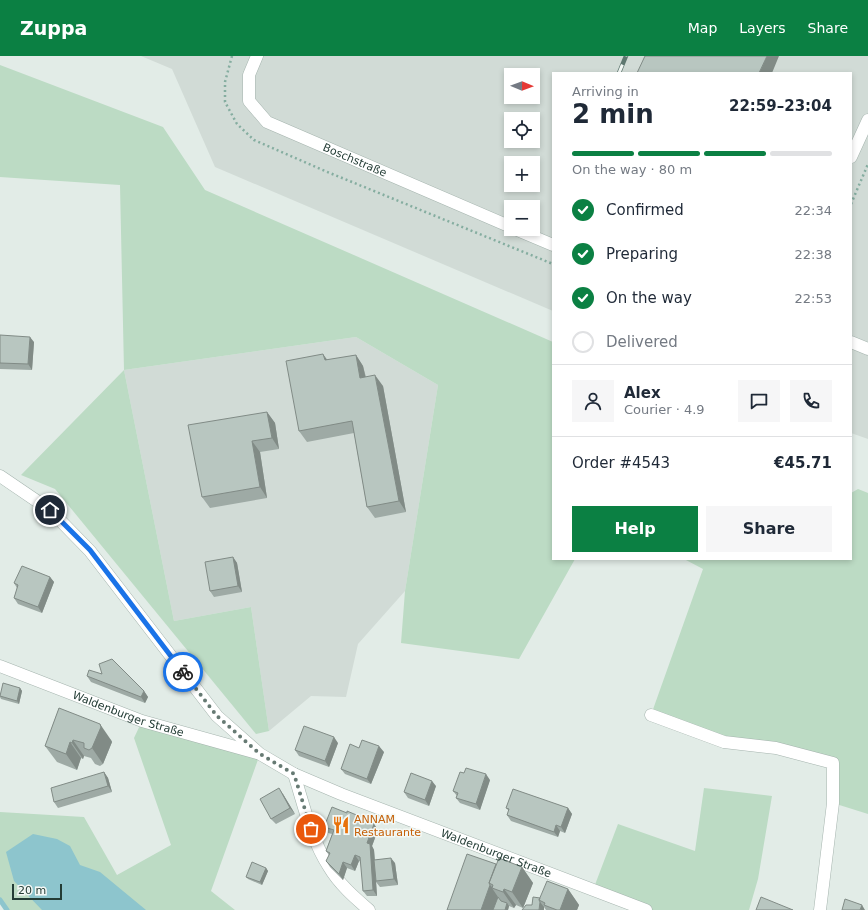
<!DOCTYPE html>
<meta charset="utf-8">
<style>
:root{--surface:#fff;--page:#f6f6f7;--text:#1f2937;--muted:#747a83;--line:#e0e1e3;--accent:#0b8043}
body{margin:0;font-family:"DejaVu Sans",sans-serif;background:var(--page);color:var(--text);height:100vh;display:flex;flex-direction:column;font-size:15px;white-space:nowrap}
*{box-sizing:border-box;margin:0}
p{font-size:13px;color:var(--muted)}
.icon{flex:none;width:22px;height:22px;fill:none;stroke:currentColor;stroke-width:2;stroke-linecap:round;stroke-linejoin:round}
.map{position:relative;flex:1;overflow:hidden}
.details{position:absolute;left:552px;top:16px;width:300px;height:488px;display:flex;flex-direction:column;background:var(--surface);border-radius:0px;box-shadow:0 2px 6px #0003}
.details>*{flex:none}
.needle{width:26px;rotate:91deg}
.fabs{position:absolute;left:504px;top:12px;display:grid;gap:8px}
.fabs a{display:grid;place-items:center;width:36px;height:36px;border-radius:0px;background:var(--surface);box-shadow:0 2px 6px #0003;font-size:20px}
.scale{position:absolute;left:12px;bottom:10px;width:50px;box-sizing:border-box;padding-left:4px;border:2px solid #233c35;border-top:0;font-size:11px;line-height:14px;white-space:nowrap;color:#233c35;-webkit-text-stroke:3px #f3f8f5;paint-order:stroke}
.pin{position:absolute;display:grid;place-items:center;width:34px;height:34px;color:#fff;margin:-17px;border:2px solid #fff;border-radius:50%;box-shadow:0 1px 4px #0007}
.courier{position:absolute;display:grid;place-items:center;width:40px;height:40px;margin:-20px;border:3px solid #1a73e8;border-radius:50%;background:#fff;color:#222;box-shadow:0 1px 5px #0007}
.overview em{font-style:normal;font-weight:600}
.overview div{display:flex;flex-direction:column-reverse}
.overview{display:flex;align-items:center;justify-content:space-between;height:68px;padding:0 20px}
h1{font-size:26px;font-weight:600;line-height:30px}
.bar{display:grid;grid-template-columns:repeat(4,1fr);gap:6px 4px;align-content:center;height:48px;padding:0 20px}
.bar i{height:5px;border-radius:3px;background:var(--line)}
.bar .on{background:var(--accent)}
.bar p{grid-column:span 4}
.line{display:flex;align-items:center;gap:10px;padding:0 20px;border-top:1px solid var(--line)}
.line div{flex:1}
.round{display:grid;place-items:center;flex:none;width:42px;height:42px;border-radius:0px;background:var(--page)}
ol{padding:0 20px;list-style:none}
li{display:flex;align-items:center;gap:12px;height:44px}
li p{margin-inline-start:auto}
li .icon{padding:4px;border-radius:50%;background:var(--accent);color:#fff;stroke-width:4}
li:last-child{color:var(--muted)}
li i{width:22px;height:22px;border:2px solid var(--line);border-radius:50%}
.action{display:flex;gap:8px;margin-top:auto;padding:8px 20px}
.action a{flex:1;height:46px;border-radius:0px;background:var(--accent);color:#fff;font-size:16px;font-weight:600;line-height:46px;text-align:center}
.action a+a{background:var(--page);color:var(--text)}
header{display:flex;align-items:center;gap:24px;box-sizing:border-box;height:56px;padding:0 20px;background:var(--accent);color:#fff}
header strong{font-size:19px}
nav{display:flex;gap:22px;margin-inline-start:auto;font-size:14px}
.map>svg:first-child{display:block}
</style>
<header>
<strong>Zuppa</strong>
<nav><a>Map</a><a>Layers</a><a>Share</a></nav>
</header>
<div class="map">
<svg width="868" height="854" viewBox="0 0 868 854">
<rect width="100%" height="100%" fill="#e2ece7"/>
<path fill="#d1dbd6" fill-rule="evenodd" d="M141,0H868V383L851,377V17H553V255L215,111L172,13ZM511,19H533V41H511ZM511,63H533V85H511ZM511,107H533V129H511ZM511,151H533V173H511Z
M356,281L438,329L405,535L358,588L346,641L311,640L269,675L251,551L174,565L124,314Z"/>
<path fill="#bcdbc4" d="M0,9L163,71L205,134L553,286V503H575L519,603L401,587L405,535L438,329L356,281L124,314L174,565L251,551L269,675L256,678L55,433L21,419L124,314L120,129L0,121Z
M858,433L868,437V758L833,747V707L724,686L651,659L703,513L684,503H851V437Z
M142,665L260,698L211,835L235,854H5L0,844V756L84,761L117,819L171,789L134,682Z
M704,732L772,740L758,823L749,854H646L593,834L618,768L695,795Z"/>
<path fill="#8dc5cd" d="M33,778L57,783L70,790L80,809L100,816L146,854H42L14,825L6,796Z"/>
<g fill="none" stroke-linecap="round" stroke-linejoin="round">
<path stroke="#8dc5cd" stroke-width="5" d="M0,844L7,854"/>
<g stroke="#a5b4ae" stroke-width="13">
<g id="minor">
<path id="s1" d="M257,0L249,19V45L267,66L511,171"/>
<path d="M851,101L868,64"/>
<path d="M515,173L553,189"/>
<path d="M851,286L868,293"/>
<path id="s2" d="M0,420L50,454L90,495L217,660L260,698L294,718L341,738L646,854"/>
<path id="s3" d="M0,610L142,665L257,697"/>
<path d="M651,659L724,686L776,692L833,707V747L820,854"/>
<path d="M294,718C304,750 311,783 329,811C339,828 354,841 369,854"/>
</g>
</g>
<path stroke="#85ada0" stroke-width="2.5" stroke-dasharray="2 3" stroke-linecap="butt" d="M232,0L225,26V46L237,68L254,84L325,115L553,208
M851,148L868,108"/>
<use href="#minor" stroke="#fff" stroke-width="12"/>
<g stroke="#5e7770" stroke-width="4.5">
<path id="rail" d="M619,17L626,0"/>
</g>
<use href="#rail" stroke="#f3f8f5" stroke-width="3" stroke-dasharray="9" stroke-linecap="butt"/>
</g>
<path fill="#9eaaa5" d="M0,279L34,286L32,314L0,313Z
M356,299L363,310L366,321L383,330L406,456L375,462L367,451L354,377L307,386L299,375L327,304Z
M267,356L275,367L279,393L260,396L267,442L210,452L202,441Z
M233,501L237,507L242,536L214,541L210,535Z
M50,521L54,526L42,557L18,548L14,542L17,532L14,527Z
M87,620L144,635L148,641L145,647L91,626Z
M20,632L22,635L19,648L1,643L0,641V638Z
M59,652L111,684L112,686L103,708L100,710L95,708L91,702L84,700L83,703L81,702L77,714L57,706L45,690Z
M338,687L329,711L299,700L295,694Z
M359,692L384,696L371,728L345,718L341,713Z
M104,716L108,722L112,736L58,752L54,746Z
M490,724L480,754L460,747L456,742L457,740L453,735Z
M436,730L429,750L408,742L404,736Z
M283,738L295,758L276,768L271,763Z
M506,752H568L572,758L565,777L560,775L558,781L511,765L507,759L509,755Z
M362,764L374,768L378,774L372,790L374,794L375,804L395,807L398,829L380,831L376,826L377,840H367L363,835L361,806L359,805L355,815L347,812L343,824L330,811L326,805L329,799L326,795L332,778L328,777L324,771Z
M496,808L522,811L533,827L523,852L516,849L514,852L509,850L508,854H447Z
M266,812L268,815L262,829L248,823L246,821Z
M568,833L579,849L577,854H546L544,851V854L532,849L540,842Z"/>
<path fill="#818b86" d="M767,0H779L772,17H759Z
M30,281L34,286L32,314L28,308Z
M323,298L331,309L325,304Z
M356,299L363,310L368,333L360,322Z
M375,319L383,330L406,456L399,445Z
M267,356L275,367L279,393L272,382Z
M252,385L260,396L267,442L260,431Z
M233,501L237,507L242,536L238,530Z
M50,521L54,526L42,557L38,551Z
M20,632L22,635L19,648L17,645Z
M144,635L148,641L145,647L141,641Z
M100,668L111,684L112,686L103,708L92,692Z
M334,681L338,687L329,711L325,705Z
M73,684L84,700L83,703L72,687Z
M70,686L81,702L77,714L66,698Z
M379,690L384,696L371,728L367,723Z
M104,716L108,722L112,736L108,730Z
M486,718L490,724L480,754L476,748Z
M432,725L436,730L429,750L425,744Z
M279,732L283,738L295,758L290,752Z
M568,752L572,758L565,777L561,771Z
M374,768L378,774L372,790L374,794L377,840L373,834L367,787Z
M556,769L560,775L558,781L554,776Z
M355,799L359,805L355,815L351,809Z
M391,802L395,807L398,829L394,823Z
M343,806L347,812L343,824L339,818Z
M522,811L533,827L523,852L512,836Z
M266,812L268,815L262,829L260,826Z
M490,829L493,832H492L498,841L493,854H481Z
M504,833L516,849L514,852L503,836Z
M568,833L579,849L577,854H560Z
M540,846L544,851V854H539Z
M507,847L509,850L508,854H505Z
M862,849L865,854H860Z"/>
<path fill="#b8c6c0" stroke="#818b86" d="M645,0H767L759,17H637Z
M0,279L30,281L28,308L0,307Z
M323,298L325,304L356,299L360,322L375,319L399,445L367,451L352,365L299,375L286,305Z
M267,356L272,382L252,385L260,431L202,441L188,369Z
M233,501L238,530L210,535L205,506Z
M22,510L50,521L38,551L14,542L18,529L14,527Z
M112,603L144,635L141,641L87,620L89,614L102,618L99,608Z
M3,627L20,632L17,645L0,640Z
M59,652L100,668L101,671L92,692L89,694L84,692V687L73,684L72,687L70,686L66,698L45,690Z
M304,670L334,681L325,705L295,694Z
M362,684L379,690L367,723L341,713L350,688L359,692Z
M466,712L486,718L476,748L456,742L458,737L453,735L460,716L464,717Z
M104,716L108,730L54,746L51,732Z
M411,717L432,725L425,744L404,736Z
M279,732L290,752L271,763L260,743Z
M513,733L568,752L561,771L556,769L554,776L507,759L509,753L506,752Z
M332,751L347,757V755L354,758L360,760L359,762L374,768L367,787L370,788L373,834L363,835L360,801L355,799L351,809L343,806L339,818L326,805L330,797L326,795L334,774L324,771Z
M467,798L496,808L489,827L490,829L481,854H447Z
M391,802L394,823L376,825L374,804Z
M499,802L522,811L512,836L504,833L503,836L492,832L493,829L489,827Z
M252,806L266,812L260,826L246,821Z
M547,825L568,833L560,854H557L544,849L545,847L539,844Z
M498,841L501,845L507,847L505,854H493Z
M533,841L540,842L539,844L540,846L539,854H522L526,849H532Z
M761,841L793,854H756Z
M845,843L862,849L860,854H842Z"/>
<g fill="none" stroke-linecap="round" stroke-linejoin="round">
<path stroke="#667a73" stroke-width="4" stroke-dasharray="0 7.2" d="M183,616L217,660L260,698L294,718L311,773"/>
<path stroke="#1a73e8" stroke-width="5" d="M50,454L90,494L183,616"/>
</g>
<defs>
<g id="restaurant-bare" transform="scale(1.38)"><path d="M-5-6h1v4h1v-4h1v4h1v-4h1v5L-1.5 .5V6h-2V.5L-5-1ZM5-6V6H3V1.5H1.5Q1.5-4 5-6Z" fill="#e8710a" stroke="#f3f8f5" stroke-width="2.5" paint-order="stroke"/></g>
</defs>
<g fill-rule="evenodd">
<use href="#restaurant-bare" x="341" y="769"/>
</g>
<g text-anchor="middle" stroke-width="3" stroke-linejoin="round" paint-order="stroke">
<g font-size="11" fill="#233c35" stroke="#f3f8f5">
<text dy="4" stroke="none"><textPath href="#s1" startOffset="170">Boschstraße</textPath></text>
<text dy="4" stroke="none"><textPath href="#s3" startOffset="137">Waldenburger Straße</textPath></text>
<text dy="4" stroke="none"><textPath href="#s2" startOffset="640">Waldenburger Straße</textPath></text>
</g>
<g font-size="11" fill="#c56008" stroke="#f3f8f5" text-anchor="start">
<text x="354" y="767">ANNAM<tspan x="354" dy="13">Restaurante</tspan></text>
</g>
</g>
</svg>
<div class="fabs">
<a><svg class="needle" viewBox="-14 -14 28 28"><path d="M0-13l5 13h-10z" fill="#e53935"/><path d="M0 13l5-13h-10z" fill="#747a83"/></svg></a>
<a><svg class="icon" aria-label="locate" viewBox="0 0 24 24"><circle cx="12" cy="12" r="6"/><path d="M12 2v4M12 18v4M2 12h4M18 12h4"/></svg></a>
<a>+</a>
<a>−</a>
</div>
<div class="scale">20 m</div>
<div class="pin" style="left:311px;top:773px;background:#ea580c"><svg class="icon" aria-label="bag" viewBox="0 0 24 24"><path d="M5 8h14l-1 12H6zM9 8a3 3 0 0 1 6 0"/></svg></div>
<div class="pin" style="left:50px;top:454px;background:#1f2937"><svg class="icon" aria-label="home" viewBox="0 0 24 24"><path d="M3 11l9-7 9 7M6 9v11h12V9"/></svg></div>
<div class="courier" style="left:183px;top:616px"><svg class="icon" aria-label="bike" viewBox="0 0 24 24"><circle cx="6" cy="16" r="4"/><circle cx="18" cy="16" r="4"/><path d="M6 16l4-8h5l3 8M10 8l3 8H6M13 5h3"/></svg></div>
<section class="details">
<div class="overview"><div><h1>2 min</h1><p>Arriving in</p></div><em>22:59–23:04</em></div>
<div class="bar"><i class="on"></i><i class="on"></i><i class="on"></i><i></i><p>On the way · 80 m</p></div>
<ol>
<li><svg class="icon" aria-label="check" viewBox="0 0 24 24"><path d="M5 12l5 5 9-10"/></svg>Confirmed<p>22:34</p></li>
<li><svg class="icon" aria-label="check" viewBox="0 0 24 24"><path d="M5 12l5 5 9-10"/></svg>Preparing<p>22:38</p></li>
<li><svg class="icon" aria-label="check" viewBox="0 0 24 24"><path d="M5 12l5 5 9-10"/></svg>On the way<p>22:53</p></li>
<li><i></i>Delivered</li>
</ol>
<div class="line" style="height:72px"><a class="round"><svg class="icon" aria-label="person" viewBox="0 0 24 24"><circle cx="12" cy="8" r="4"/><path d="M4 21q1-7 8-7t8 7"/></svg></a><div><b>Alex</b><p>Courier · 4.9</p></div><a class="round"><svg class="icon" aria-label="chat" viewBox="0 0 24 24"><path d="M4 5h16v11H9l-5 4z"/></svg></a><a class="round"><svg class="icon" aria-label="phone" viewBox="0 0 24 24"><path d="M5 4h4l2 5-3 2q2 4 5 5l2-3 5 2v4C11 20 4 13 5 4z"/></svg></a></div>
<div class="line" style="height:52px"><div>Order #4543</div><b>€45.71</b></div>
<div class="action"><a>Help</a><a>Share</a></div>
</section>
</div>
